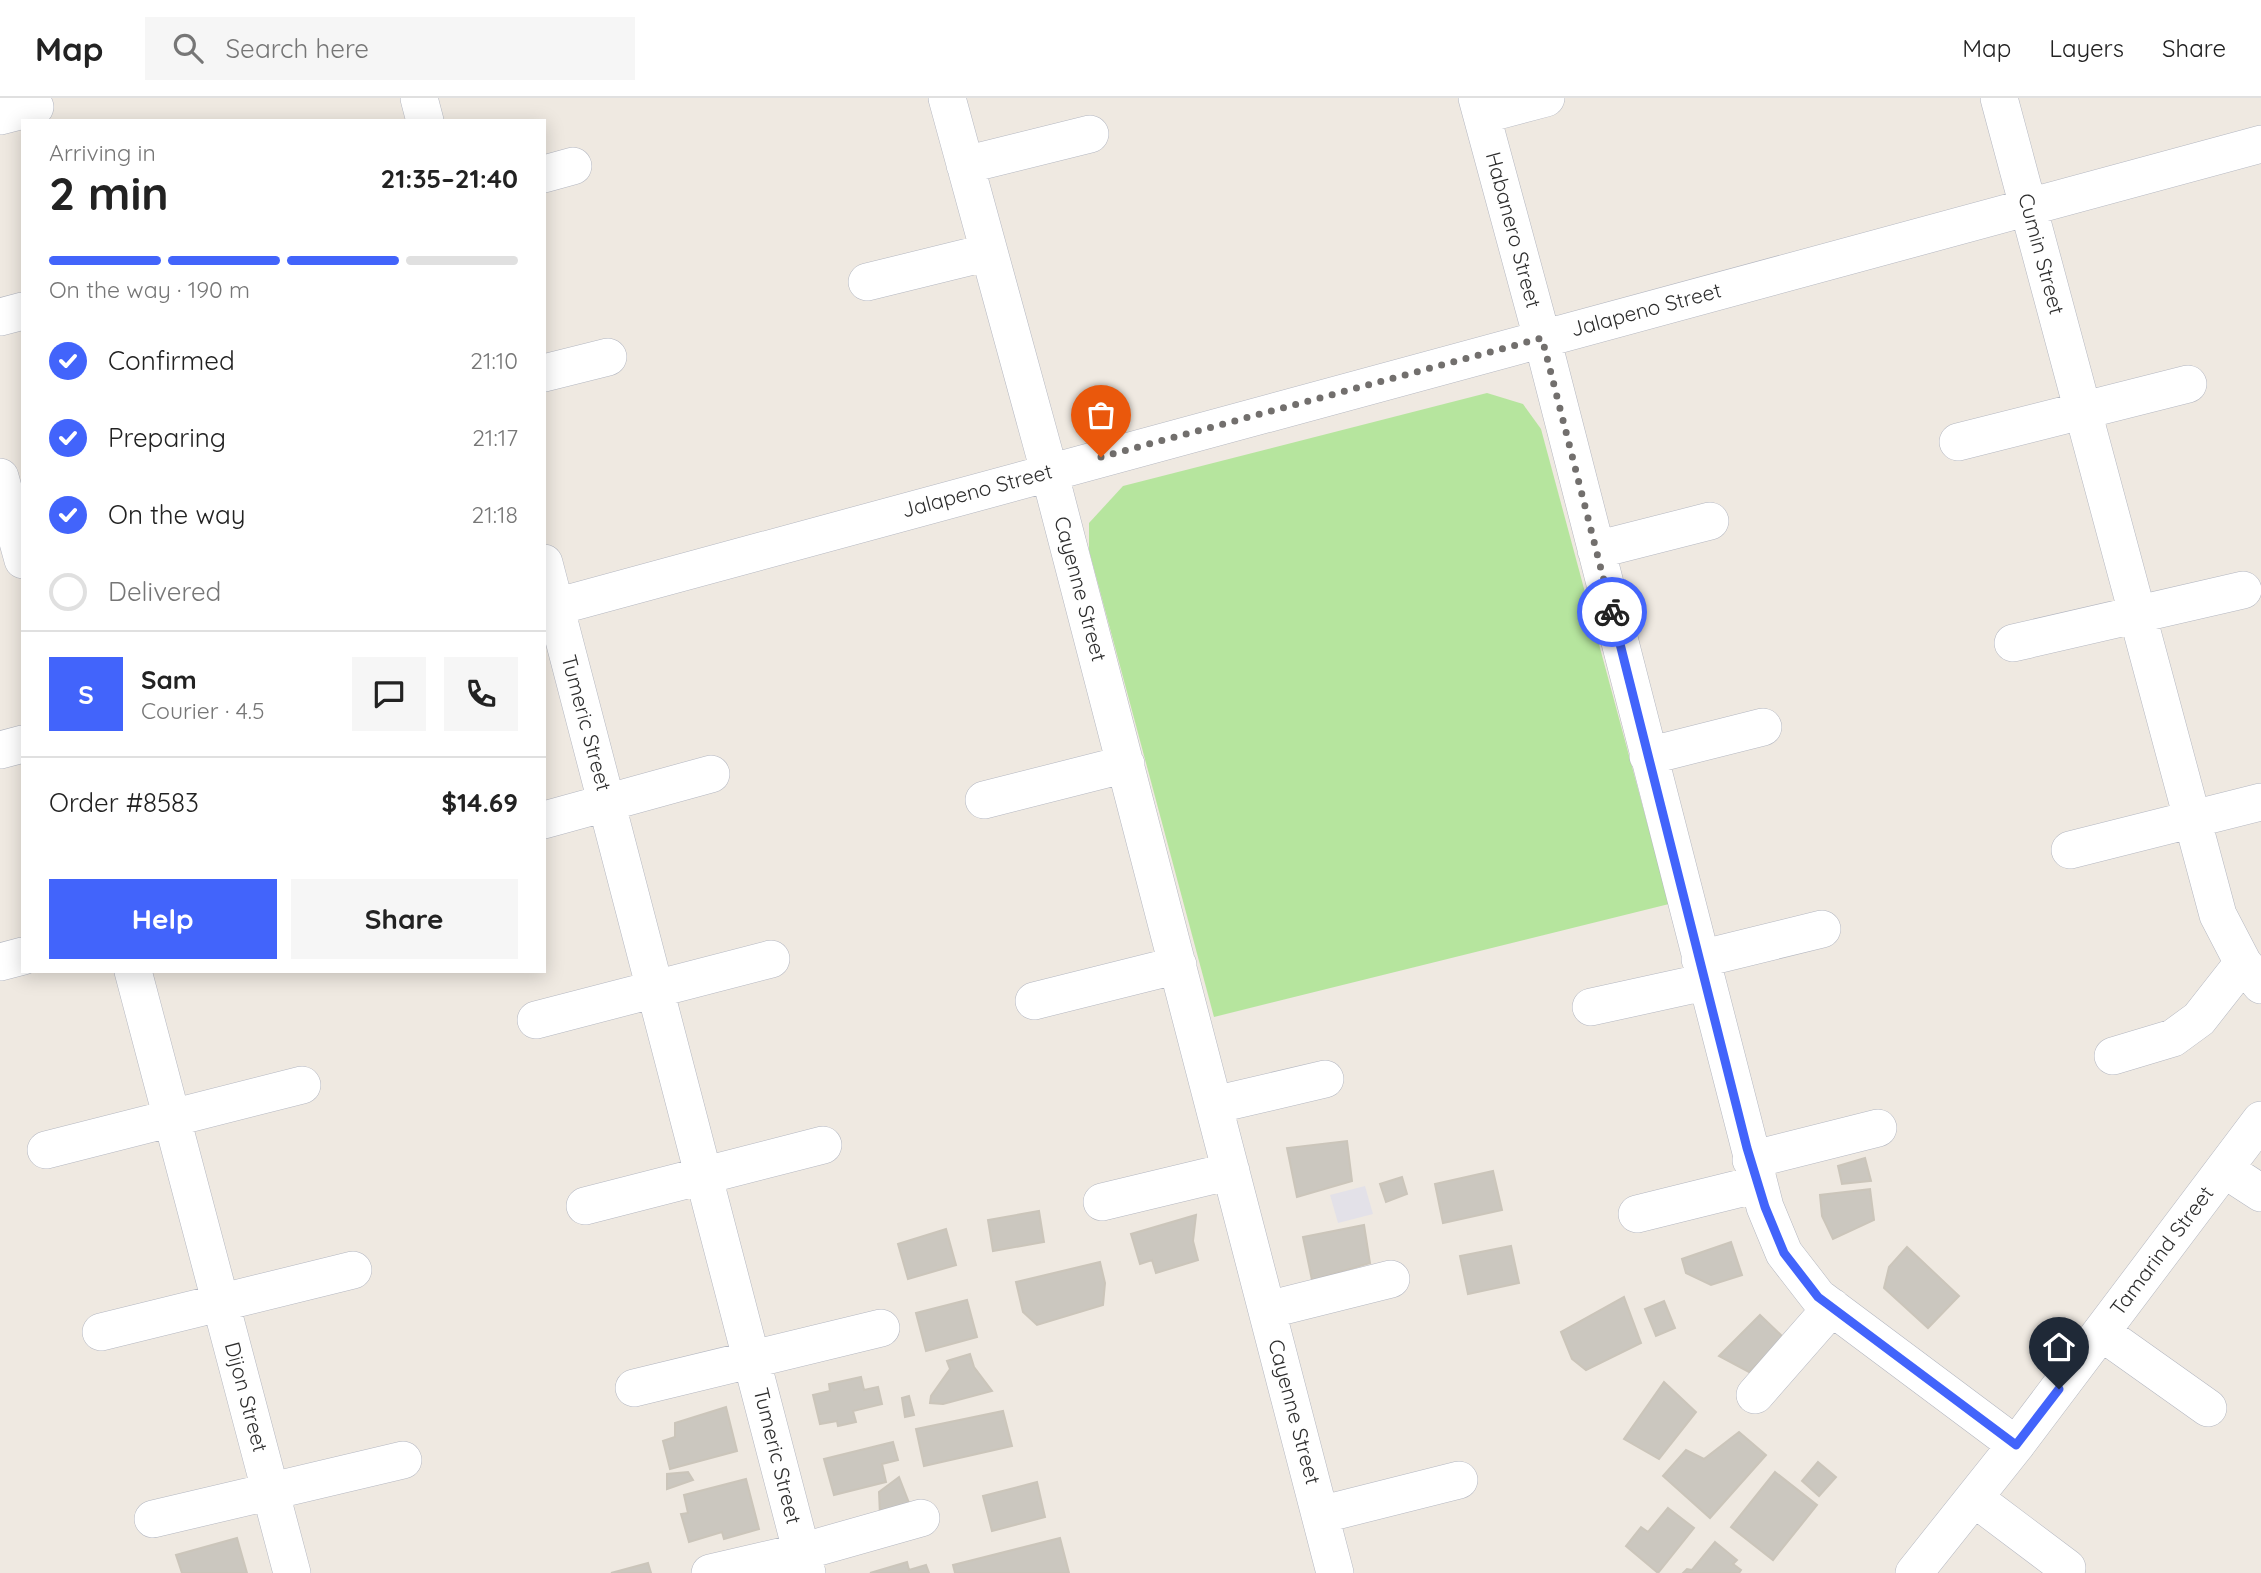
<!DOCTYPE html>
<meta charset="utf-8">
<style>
:root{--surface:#fff;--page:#f6f6f6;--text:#222;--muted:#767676;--line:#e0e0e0;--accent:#4264fb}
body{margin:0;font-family:Quicksand,sans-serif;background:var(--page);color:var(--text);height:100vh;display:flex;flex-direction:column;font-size:26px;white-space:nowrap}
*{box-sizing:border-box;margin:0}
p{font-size:23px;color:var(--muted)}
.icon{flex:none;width:38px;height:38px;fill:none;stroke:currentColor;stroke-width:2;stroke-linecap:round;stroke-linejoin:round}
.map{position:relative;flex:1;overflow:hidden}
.details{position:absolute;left:21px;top:21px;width:525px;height:854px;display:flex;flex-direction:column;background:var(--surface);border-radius:0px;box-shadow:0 4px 18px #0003}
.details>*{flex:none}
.pin{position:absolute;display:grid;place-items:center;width:60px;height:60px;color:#fff;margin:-72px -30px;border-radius:50% 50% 50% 0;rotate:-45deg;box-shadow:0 0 7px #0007}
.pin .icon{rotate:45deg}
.courier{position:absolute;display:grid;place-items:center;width:70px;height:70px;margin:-35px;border:5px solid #4264fb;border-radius:50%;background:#fff;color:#222;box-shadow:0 2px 9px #0007}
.headline em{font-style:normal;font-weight:800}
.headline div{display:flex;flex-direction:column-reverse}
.headline{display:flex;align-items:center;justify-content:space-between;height:119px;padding:0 28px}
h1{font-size:46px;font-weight:800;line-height:52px}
.bar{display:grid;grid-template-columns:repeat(4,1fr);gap:10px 7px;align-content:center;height:84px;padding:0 28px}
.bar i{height:9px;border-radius:5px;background:var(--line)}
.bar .active{background:var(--accent)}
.bar p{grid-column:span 4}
.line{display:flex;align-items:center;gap:18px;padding:0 28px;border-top:2px solid var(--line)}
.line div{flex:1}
.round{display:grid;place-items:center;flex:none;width:74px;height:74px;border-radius:0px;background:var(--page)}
ol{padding:0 28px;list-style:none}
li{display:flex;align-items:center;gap:21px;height:77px}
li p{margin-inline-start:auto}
li .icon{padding:7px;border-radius:50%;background:var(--accent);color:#fff;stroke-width:4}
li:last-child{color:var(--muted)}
li i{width:38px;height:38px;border:4px solid var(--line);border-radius:50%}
.button{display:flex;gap:14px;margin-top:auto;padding:14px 28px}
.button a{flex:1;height:80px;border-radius:0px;background:var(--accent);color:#fff;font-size:28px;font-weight:800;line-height:80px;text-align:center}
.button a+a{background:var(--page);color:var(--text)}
header{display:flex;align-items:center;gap:42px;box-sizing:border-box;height:98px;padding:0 35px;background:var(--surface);border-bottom:2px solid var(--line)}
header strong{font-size:33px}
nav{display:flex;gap:38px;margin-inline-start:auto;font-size:24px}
.search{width:490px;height:63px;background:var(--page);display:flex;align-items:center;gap:18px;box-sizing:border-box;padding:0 24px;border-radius:0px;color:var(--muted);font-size:26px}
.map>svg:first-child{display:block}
</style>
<header>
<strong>Map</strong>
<div class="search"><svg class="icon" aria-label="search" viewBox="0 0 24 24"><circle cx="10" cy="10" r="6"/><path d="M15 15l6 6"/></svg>Search here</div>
<nav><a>Map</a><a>Layers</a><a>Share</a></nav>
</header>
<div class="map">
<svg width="2261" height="1475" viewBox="0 0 2261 1475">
<rect width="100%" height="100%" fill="#efe9e1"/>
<path fill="#e3e1e8" d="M1365,1088L1373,1116L1338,1125L1330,1097Z"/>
<path fill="#b6e59e" d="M1487,295L1523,306L1541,331L1669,806L1214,919L1089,452V425L1123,388Z"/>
<path fill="#cbc7bf" stroke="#cbc5ba" stroke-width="2" d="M1347,1043L1352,1083L1297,1099L1287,1050Z
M1865,1060L1871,1083L1842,1086L1838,1068Z
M1493,1073L1502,1112L1443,1125L1435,1086Z
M1402,1079L1407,1096L1386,1104L1380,1086Z
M1870,1091L1874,1122L1833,1141L1822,1118L1820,1097Z
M1039,1113L1044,1144L993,1153L988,1122Z
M1196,1117L1193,1143L1198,1162L1156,1175L1152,1162L1140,1166L1131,1136Z
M1364,1127L1370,1165L1312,1182L1303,1139Z
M946,1131L956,1167L908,1181L898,1146Z
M1731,1144L1742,1177L1711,1187L1686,1175L1682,1161Z
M1511,1148L1519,1185L1468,1196L1460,1158Z
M1907,1149L1959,1198L1928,1230L1884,1190L1889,1169Z
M1100,1164L1105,1185L1103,1207L1037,1227L1023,1214L1016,1184Z
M1624,1199L1641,1245L1586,1272L1572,1261L1561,1234Z
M967,1202L977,1239L926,1253L916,1215Z
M1664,1203L1675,1230L1656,1238L1645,1211Z
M1760,1217L1784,1240L1749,1274L1719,1258Z
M970,1256L974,1269L992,1293L943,1306L930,1305L931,1298L950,1271L947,1263Z
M861,1279L864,1292L878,1289L882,1306L853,1313L856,1324L838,1328L837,1323L820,1326L813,1297L830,1293L829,1286Z
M1664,1284L1696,1314L1659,1361L1624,1341Z
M909,1298L914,1317L905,1319L902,1300Z
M726,1309L737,1353L670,1371L663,1343L675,1339V1325Z
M1003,1313L1012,1348L924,1368L916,1331Z
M1739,1334L1766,1357L1710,1420L1663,1378L1686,1352L1704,1361Z
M893,1344L898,1362L882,1366L886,1384L834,1397L824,1361Z
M1818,1364L1836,1379L1819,1398L1802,1383Z
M688,1374L693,1382L667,1391V1376Z
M1775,1374L1817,1407L1773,1462L1731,1429Z
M899,1379L909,1405L880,1417L879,1394Z
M746,1381L759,1431L724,1441L722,1434L689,1444L681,1416L688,1415L684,1397Z
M1037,1384L1045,1419L992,1433L983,1398Z
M1668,1410L1694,1430L1658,1475L1626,1448L1641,1429L1648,1434Z
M237,1440L247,1475H182L176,1457Z
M1060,1440L1069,1475H955L953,1467Z
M1715,1444L1737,1462L1733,1466L1741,1472L1739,1475H1683L1687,1471L1692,1472Z
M907,1464L909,1472L926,1467L929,1475H870Z
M648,1465L651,1475H611Z"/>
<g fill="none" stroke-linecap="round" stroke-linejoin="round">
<g stroke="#b4b7c1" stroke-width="38">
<path id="street" d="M419,0L425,23
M947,0L1049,373L1335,1475
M1477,0L1542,240L1765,1109L1784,1155L1818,1199L2016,1347
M1999,0L2218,817L2243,865L2261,887
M1482,17L1546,0
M0,18L35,9
M965,67L1090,36
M544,76L573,68
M867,184L989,154
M0,219L23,213
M544,275L608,259
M1958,344L2188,286
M0,379L23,462
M1596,452L1710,423
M544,465L807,1475
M544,512L2261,46
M2013,545L2243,492
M0,652L23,646
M1648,658L1763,629
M984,702L1126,666
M544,722L711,676
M2070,752L2261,704
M1700,861L1822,831
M0,864L23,858
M133,873L292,1475
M1034,903L1178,867
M1591,909L1705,884
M536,922L771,861
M2113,958L2173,940L2199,921L2243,865
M1214,1007L1325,981
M46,1052L302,987
M1751,1062L1878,1030
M2224,1071L2261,1095
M1102,1104L1231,1073
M585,1108L823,1047
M1637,1116L1758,1086
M1267,1212L1391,1181
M101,1234L353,1172
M2101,1234L2208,1310
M634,1290L881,1230
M1755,1297L1832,1209
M1974,1400L2067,1470
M1320,1417L1459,1382
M153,1421L403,1362
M710,1475L801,1454L921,1420
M1914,1475L2016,1347L2261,1022"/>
</g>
<use href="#street" stroke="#fff" stroke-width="37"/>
</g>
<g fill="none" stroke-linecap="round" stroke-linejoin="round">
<path stroke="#726f6d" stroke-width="7" stroke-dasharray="0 12.6" d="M1101,359L1542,240L1612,514"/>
<path stroke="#4264fb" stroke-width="9" d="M1612,514L1747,1050L1765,1109L1784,1155L1818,1199L2016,1347L2059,1291"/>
</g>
<g text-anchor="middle" stroke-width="7" stroke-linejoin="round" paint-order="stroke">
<g font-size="21" fill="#2e2e2e" stroke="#fff">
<text transform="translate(1513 132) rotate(75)" y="7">Habanero Street</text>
<text transform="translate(2041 156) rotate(75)" y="7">Cumin Street</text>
<text transform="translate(1646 212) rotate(-15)" y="7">Jalapeno Street</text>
<text transform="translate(977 393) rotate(-15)" y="7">Jalapeno Street</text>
<text transform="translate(1080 491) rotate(75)" y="7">Cayenne Street</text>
<text transform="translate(586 625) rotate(75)" y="7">Tumeric Street</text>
<text transform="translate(2162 1153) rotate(-53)" y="7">Tamarind Street</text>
<text transform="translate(246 1299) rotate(75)" y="7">Dijon Street</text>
<text transform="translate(1294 1314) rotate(75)" y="7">Cayenne Street</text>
<text transform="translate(777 1358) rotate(76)" y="7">Tumeric Street</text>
</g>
</g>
</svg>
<div class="pin" style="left:1101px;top:359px;background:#ea580c"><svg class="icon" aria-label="bag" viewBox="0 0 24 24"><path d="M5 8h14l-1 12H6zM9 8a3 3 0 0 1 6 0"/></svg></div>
<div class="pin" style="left:2059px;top:1291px;background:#1f2937"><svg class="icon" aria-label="home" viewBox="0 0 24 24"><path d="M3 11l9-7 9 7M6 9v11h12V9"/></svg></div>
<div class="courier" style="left:1612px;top:514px"><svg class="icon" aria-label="bike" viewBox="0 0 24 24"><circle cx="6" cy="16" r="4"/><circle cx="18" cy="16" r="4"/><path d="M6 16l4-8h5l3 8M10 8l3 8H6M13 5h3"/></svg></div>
<section class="details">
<div class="headline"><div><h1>2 min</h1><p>Arriving in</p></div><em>21:35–21:40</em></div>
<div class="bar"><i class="active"></i><i class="active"></i><i class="active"></i><i></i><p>On the way · 190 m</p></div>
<ol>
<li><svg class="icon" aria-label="check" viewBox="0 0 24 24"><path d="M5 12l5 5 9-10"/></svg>Confirmed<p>21:10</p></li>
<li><svg class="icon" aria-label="check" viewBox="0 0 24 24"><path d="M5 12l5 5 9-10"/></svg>Preparing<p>21:17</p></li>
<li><svg class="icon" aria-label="check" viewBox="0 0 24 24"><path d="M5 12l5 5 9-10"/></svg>On the way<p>21:18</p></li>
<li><i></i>Delivered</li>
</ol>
<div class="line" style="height:126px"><b class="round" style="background:var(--accent);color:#fff">S</b><div><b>Sam</b><p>Courier · 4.5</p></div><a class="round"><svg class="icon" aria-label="chat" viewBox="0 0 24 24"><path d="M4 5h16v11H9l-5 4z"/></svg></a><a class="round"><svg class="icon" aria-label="phone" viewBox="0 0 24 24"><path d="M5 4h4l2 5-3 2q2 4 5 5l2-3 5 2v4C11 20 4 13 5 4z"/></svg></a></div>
<div class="line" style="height:91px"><div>Order #8583</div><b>$14.69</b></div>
<div class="button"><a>Help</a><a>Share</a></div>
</section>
</div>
